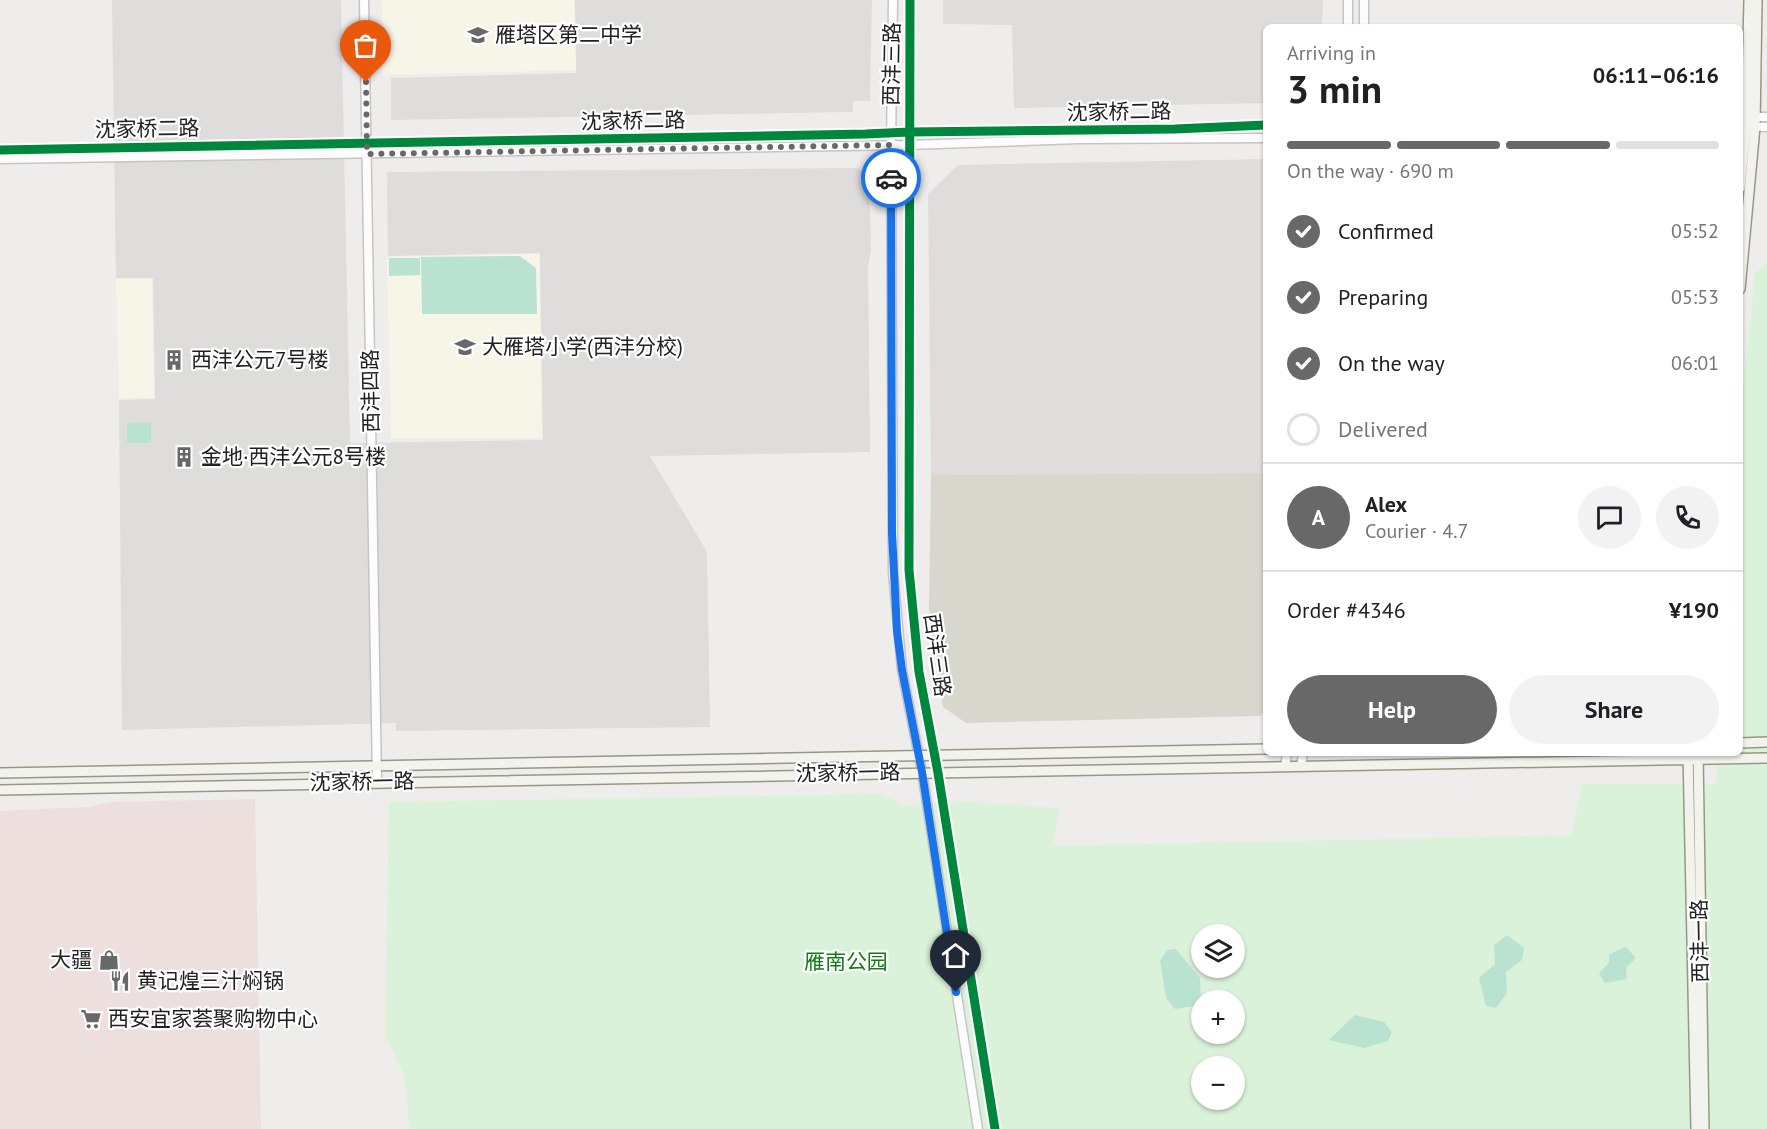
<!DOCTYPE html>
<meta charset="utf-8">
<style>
:root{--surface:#fff;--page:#f2f2f2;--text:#202124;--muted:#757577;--line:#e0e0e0;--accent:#696868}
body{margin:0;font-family:"PT Sans","Noto Sans SC",sans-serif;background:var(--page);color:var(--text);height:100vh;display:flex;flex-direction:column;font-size:22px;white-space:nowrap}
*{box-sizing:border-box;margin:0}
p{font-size:20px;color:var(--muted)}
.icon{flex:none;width:33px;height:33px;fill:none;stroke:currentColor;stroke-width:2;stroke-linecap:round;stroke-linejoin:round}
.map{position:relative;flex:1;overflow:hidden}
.sheet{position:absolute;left:1263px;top:24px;width:480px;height:732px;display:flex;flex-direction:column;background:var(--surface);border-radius:9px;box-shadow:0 2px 4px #0004}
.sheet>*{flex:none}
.tools{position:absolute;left:1191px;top:924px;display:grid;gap:12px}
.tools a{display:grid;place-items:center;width:54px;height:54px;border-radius:50%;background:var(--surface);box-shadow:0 2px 4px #0004;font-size:30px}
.pin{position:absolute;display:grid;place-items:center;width:51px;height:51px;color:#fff;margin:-62px -26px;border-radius:50% 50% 50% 0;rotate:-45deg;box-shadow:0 0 6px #0007}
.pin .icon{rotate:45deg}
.courier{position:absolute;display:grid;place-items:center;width:60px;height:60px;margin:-30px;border:4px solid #1a73e8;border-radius:50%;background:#fff;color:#222;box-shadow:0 2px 8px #0007}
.summary em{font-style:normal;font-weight:600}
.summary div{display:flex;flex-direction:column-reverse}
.summary{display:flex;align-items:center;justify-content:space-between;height:102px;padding:0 24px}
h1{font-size:39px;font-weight:600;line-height:45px}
.bar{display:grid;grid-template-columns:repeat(4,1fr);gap:9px 6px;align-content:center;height:72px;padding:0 24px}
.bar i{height:8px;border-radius:4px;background:var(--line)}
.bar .active{background:var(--accent)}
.bar p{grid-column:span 4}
.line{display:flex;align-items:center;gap:15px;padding:0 24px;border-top:2px solid var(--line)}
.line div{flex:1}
.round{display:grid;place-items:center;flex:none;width:63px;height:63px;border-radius:32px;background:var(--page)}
ol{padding:0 24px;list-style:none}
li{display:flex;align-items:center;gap:18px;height:66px}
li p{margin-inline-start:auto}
li .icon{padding:6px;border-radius:50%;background:var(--accent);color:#fff;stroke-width:4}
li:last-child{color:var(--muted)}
li i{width:33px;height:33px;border:3px solid var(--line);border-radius:50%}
.button{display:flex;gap:12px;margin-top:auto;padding:12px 24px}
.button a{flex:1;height:69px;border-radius:36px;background:var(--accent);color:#fff;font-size:24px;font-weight:600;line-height:69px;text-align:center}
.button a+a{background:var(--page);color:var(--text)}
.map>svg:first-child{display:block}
</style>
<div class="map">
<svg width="1767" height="1129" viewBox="0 0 1767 1129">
<rect width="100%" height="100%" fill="#efedeb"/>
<path fill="#dedddc" d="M112,0H341L350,443L543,440L540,253L388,256L387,172L858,168L869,177L871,250L868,268L870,452L650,456L707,552L710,727L396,731V723L122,730L119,400L155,399L153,278H116Z
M575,0H872L870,101H853V112L391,120V78L576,73Z
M943,0H1323L1322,27H1266V103L1014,108L1012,25L943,24Z
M1266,159V473L931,475L928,194L958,165Z"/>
<path fill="#ecdfde" d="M255,799L261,1129H0V811L88,807L111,802Z"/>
<path fill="#f7f5e8" d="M382,0H574L576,70L382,75Z
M539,254L542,438H391L387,257Z
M116,279H152L154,398H119Z"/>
<path fill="#d8d7cd" d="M1266,473V710L1260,716L966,723L943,707L929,609L931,475Z"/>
<path fill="#dbf2da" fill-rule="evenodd" d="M1767,259V1129H409L405,1077L385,1035L389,802L882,794L905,806L962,801L1060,808L1052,846L1572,835L1582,784H1716L1718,753H1740V423L1755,273L1767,263ZM1202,934H1234V968H1202ZM1202,1000H1234V1034H1202ZM1202,1066H1234V1100H1202Z"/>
<path fill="#bae2d0" d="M520,256L536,268L537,314H422L421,257Z
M389,258H420V275L389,276Z
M151,422V443H127V423Z
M1507,935L1524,948L1522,960L1506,972L1507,993L1496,1008L1486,1006L1479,978L1495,964L1494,945Z
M1626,947L1636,958L1626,968L1627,979L1605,983L1599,974L1609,962V954Z
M1176,949L1200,978L1201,1005L1175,1009L1166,998L1160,961L1167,950Z
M1355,1015L1384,1022L1392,1032L1388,1041L1364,1048L1329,1040Z"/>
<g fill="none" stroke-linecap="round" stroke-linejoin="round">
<g stroke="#c6c5c4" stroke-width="11">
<path id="tertiary" d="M364,0L377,782
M893,0L891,145L893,572L902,670L922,772L978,1129
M910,0L909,570L919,672L938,773L995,1129
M1348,27V0
M1364,27V0
M1740,117H1767
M1740,126L1767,127
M0,150L866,134L909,132L1175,129L1266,125
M0,159L909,145L1079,139L1266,138
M1301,766L1303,753
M1285,767L1287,753"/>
</g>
<g stroke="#979884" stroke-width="12">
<path id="secondary" d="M1740,188L1746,126L1749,0
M1740,289L1755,127L1757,0
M1740,743L1767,742
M1688,753L1696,1129
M1698,754L1704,1129
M0,773L1266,749
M0,790L1767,758"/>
</g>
<use href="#tertiary" stroke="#fdfcfc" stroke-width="8"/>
<use href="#secondary" stroke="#f3f3ed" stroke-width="9"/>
<g stroke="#fff" stroke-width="13">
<path id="cycleway" d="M910,0L909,570L919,672L938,773L995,1129
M0,150L866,134L909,132L1175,129L1266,125"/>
</g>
<use href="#cycleway" stroke="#00873e" stroke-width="9"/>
</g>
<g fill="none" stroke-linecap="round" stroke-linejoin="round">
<path stroke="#696868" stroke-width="6" stroke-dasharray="0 10.8" d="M366,82L367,154L891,145V178"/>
<path stroke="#1a73e8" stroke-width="8" d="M891,178L892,533L897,631L902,670L922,772L956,992"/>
</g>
<defs>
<g id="school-bare" transform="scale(1.62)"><path d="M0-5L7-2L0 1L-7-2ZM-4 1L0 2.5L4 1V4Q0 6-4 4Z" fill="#696868" stroke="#fff" stroke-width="2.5" paint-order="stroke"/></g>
<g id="building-bare" transform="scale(1.62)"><path d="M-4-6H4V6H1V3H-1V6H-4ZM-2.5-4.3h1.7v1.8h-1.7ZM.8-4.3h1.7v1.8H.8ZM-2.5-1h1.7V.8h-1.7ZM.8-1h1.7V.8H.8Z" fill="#696868" stroke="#fff" stroke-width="2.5" paint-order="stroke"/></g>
<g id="shop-bare" transform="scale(1.62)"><path d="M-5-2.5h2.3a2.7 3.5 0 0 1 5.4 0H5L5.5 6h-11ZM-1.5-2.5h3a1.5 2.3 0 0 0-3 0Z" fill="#696868" stroke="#fff" stroke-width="2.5" paint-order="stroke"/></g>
<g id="restaurant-bare" transform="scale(1.62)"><path d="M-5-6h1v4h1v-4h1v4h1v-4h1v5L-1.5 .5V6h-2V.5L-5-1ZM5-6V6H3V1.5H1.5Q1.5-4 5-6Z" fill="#696868" stroke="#fff" stroke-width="2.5" paint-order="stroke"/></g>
<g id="supermarket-bare" transform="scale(1.62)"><path d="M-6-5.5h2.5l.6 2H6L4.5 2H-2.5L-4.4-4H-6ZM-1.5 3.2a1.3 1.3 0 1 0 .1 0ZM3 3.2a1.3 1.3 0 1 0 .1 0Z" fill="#696868" stroke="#fff" stroke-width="2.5" paint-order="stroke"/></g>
</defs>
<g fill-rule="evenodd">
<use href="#school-bare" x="478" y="35"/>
<use href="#school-bare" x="465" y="347"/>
<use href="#building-bare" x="174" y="360"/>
<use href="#building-bare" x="184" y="457"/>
<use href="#shop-bare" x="109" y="960"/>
<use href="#restaurant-bare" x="120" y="981"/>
<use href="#supermarket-bare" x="91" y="1019"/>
</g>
<g text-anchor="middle" stroke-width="4.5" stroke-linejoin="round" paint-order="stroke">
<g font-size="21" fill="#212121" stroke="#fff" text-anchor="start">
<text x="495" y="42">雁塔区第二中学</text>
<text x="482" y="354">大雁塔小学(西沣分校)</text>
<text x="191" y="367">西沣公元7号楼</text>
<text x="201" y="464">金地·西沣公元8号楼</text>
<text x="92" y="967" text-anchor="end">大疆</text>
<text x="137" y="988">黄记煌三汁焖锅</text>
<text x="108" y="1026">西安宜家荟聚购物中心</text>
</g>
<g font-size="21" fill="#212121" stroke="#fff">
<text transform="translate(892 64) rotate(-89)" y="7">西沣三路</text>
<text transform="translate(1119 112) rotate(-1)" y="7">沈家桥二路</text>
<text transform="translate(633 121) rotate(-1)" y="7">沈家桥二路</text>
<text transform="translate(147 129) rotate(-1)" y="7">沈家桥二路</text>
<text transform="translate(371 391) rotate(-91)" y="7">西沣四路</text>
<text transform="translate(937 655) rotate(82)" y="7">西沣三路</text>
<text transform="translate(848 773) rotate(-1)" y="7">沈家桥一路</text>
<text transform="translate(362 782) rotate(-1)" y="7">沈家桥一路</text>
<text transform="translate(1700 941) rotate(-91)" y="7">西沣一路</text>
</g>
<g font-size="21" fill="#157a1a" stroke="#fff">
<text x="846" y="969">雁南公园</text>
</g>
</g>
</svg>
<div class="tools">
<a><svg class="icon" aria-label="layers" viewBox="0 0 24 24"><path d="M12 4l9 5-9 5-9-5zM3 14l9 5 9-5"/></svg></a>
<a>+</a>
<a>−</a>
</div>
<div class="pin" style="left:366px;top:82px;background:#ea580c"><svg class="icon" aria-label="bag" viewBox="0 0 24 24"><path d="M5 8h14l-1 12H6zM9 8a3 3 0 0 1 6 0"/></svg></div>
<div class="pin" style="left:956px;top:992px;background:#1f2937"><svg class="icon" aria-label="home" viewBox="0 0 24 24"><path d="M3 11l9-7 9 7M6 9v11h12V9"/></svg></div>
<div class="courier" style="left:891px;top:178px"><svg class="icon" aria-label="car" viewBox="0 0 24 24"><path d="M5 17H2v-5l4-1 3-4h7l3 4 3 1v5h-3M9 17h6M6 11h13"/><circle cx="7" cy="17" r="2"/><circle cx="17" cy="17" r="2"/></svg></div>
<section class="sheet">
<div class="summary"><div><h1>3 min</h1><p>Arriving in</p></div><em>06:11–06:16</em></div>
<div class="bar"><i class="active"></i><i class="active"></i><i class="active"></i><i></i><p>On the way · 690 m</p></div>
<ol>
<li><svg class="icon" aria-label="check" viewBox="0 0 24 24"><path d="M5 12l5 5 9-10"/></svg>Confirmed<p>05:52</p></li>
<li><svg class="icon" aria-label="check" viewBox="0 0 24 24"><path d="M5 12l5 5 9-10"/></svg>Preparing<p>05:53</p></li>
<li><svg class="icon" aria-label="check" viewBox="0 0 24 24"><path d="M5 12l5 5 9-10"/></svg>On the way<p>06:01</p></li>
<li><i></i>Delivered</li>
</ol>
<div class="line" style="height:108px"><b class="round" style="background:var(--accent);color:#fff">A</b><div><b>Alex</b><p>Courier · 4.7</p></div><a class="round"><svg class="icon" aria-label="chat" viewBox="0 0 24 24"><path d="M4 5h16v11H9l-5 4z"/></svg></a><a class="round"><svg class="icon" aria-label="phone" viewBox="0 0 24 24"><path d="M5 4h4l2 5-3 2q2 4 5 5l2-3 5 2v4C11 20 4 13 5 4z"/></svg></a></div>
<div class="line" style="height:78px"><div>Order #4346</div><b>¥190</b></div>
<div class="button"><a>Help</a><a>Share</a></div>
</section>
</div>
